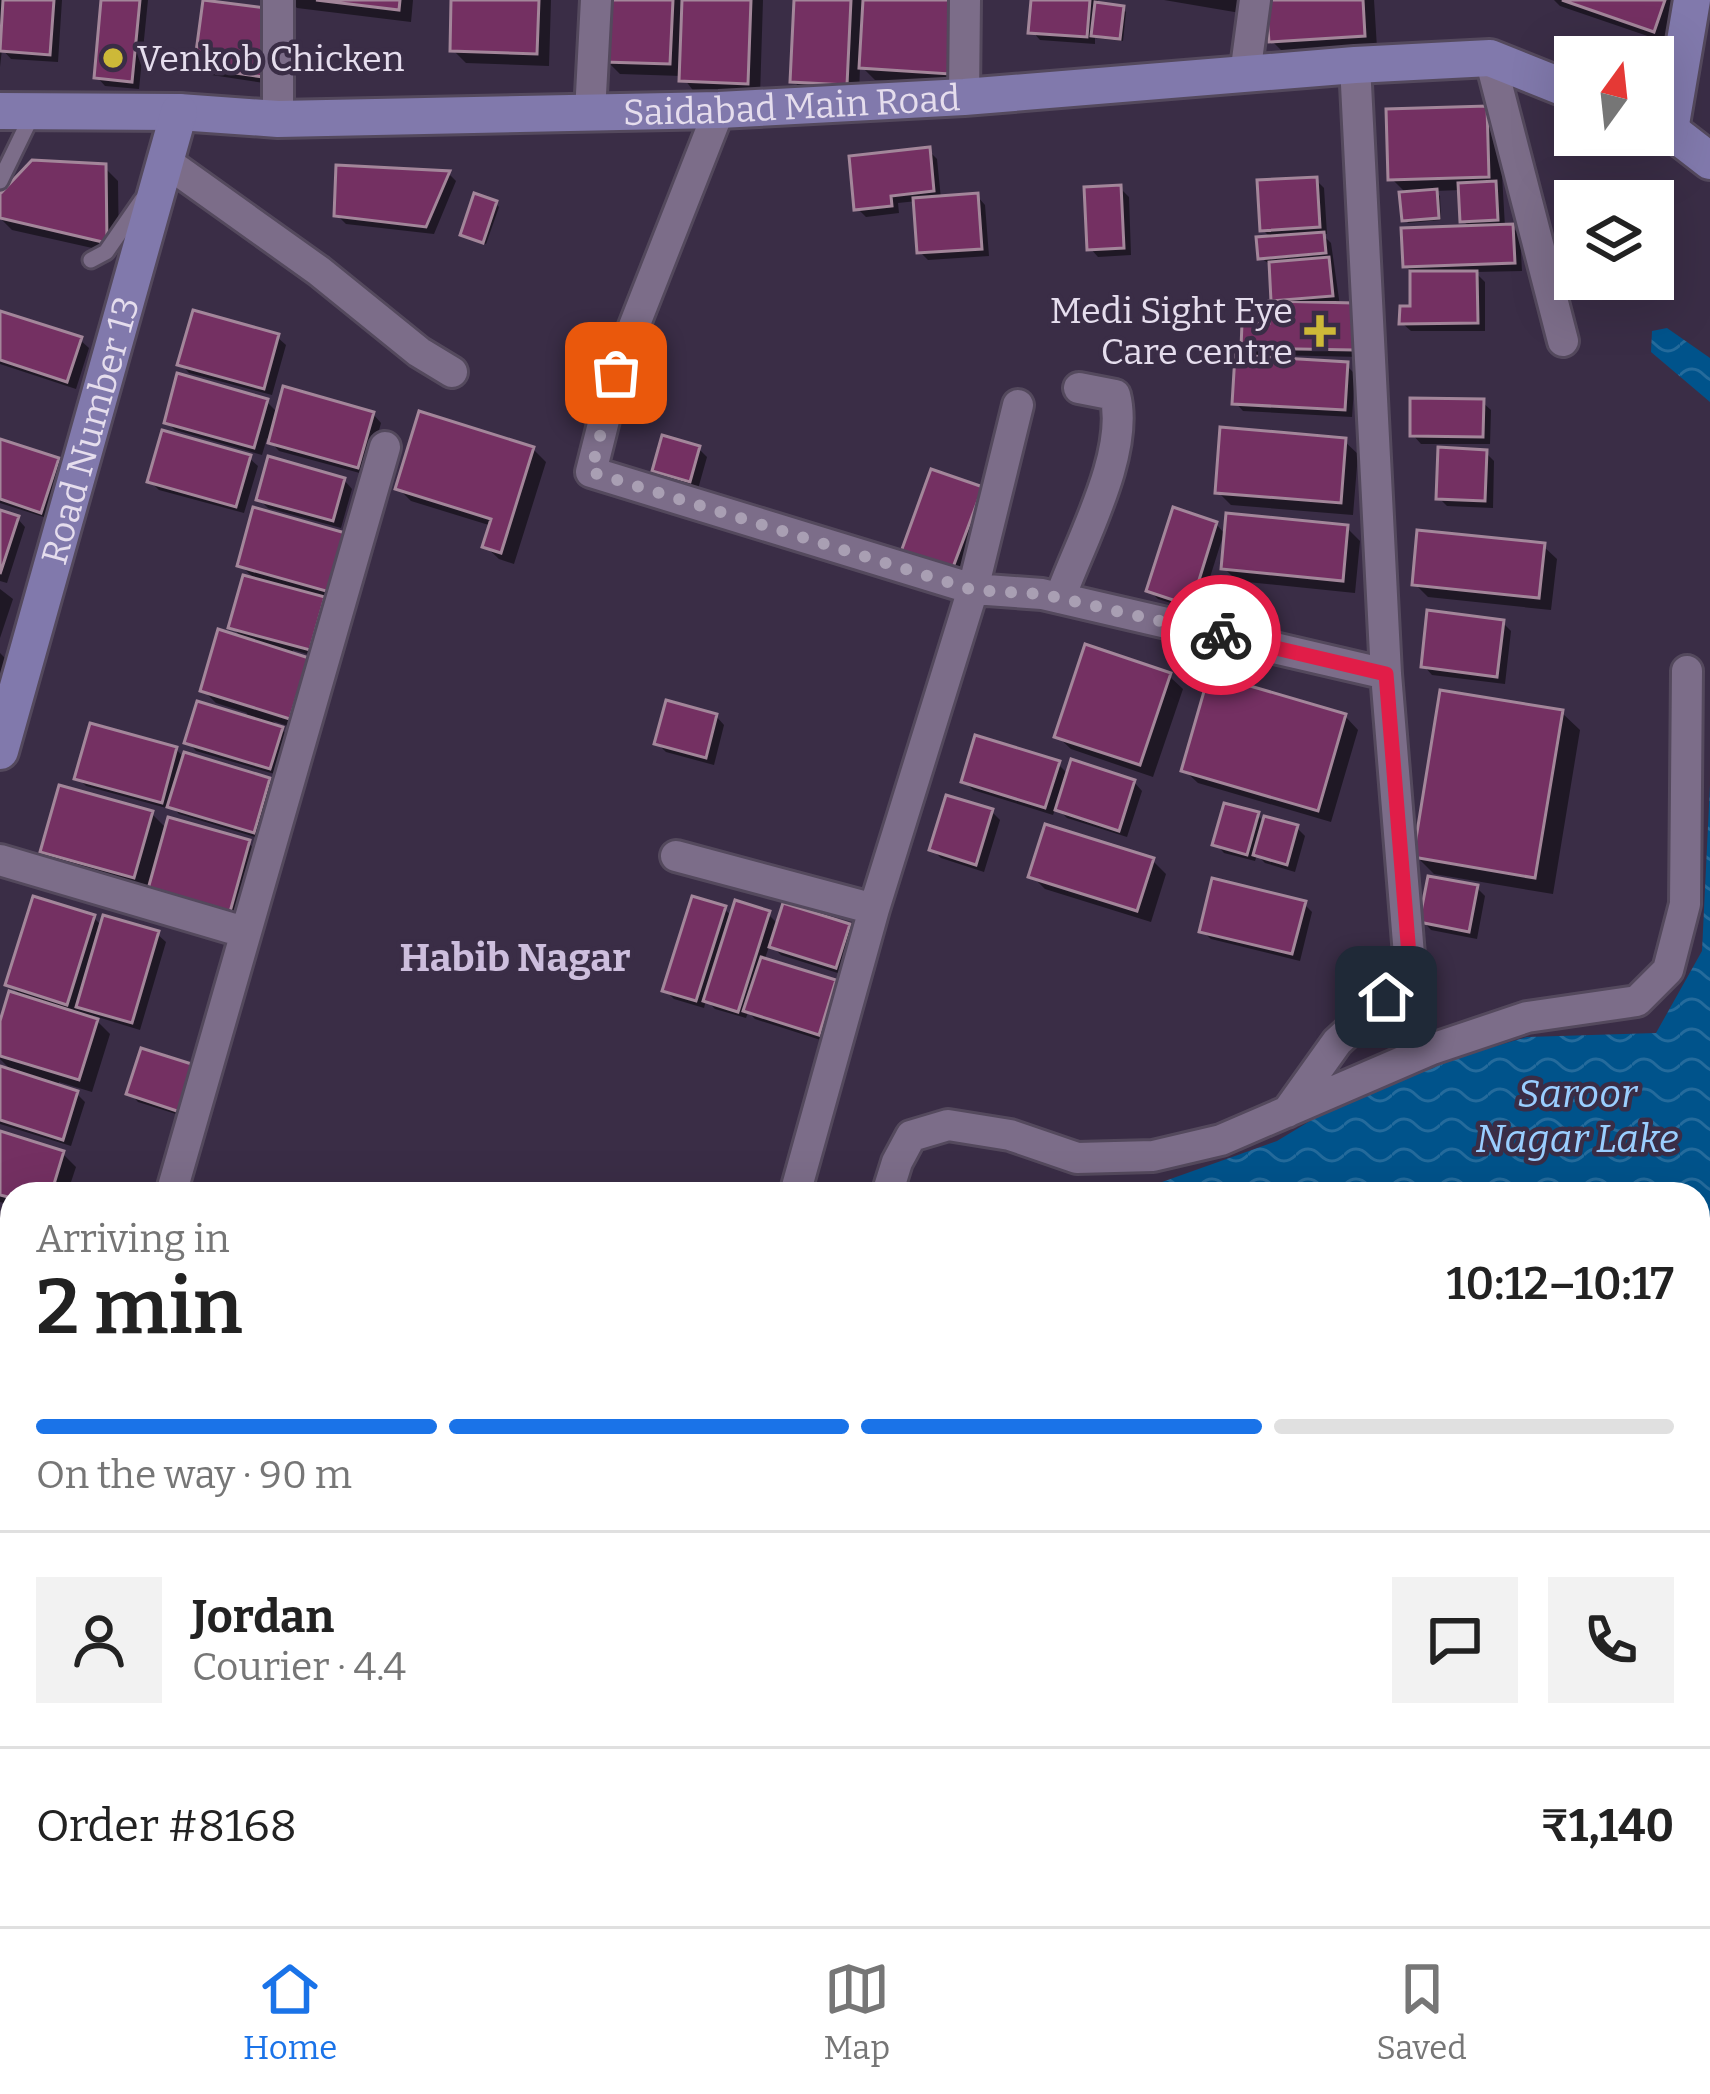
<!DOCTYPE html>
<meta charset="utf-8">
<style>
:root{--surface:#fff;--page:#f2f2f2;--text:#222;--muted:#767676;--line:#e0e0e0;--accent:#1a73e8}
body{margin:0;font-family:Bitter,serif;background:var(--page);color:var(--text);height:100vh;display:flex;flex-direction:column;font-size:45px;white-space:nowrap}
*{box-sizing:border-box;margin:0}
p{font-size:39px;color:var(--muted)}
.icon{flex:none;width:66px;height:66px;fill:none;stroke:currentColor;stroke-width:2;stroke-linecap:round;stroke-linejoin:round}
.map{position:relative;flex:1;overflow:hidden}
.side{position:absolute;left:0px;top:1182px;width:1710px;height:744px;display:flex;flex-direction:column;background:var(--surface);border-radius:36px 36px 0 0;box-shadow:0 12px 48px #0002}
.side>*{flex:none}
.needle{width:78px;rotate:15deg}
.tools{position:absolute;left:1554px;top:36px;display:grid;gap:24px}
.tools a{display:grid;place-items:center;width:120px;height:120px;border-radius:0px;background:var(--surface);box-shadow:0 12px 48px #0002;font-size:60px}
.pin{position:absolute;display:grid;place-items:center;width:102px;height:102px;color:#fff;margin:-51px;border-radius:24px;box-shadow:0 6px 18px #0006}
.courier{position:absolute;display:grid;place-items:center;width:120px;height:120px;margin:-60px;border:9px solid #e11d48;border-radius:50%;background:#fff;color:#222;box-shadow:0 3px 15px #0007}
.overview em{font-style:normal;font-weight:600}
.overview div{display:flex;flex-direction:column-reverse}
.overview{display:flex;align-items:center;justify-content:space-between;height:204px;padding:0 36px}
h1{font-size:78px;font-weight:600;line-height:90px}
.bar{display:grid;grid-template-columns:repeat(4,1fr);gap:18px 12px;align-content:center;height:144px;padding:0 36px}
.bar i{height:15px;border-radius:9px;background:var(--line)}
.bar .current{background:var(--accent)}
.bar p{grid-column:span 4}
.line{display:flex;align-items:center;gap:30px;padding:0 36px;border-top:3px solid var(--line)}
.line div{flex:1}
.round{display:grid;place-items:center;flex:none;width:126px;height:126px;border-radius:0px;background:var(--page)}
.tab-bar{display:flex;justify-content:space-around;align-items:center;height:168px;border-top:3px solid var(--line);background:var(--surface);font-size:33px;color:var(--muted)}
.tab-bar a{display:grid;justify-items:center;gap:6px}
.tab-bar .current{color:var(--accent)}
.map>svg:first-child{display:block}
</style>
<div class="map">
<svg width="1710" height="1926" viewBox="0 0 1710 1926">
<defs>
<pattern id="water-waves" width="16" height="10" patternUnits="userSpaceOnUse" patternTransform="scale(3)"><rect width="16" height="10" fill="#00538b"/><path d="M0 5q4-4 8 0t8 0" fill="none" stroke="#256b9c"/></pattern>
</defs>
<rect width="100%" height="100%" fill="#3a2d46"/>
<path fill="url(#water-waves)" d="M1667,328L1710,358V402L1651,352L1652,331Z
M1710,785V1926H858L855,1914H1698V1194H993L1002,1188L1148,1187L1277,1141L1376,1081L1527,1037L1656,1033L1702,951Z"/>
<path fill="#0007" d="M0,0H62L58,62L11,59L2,49L0,67Z
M104,0H148L139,89L105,86L97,77Z
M289,0H413L411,22L297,8Z
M454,0H551L549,66L466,63L453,50Z
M609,0H763L760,96L695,93L682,76L620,74L607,61Z
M797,0H968L962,85L875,80L860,65L859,97L807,94L793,81Z
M1034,0H1098V6L1123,9L1126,12L1123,41L1095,38V44L1040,40L1032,31Z
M1164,0H1254L1252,15Z
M1269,0H1374L1377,48L1285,54L1272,41Z
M1554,0H1682L1668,43L1560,6Z
M206,2L271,84L205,74L197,66Z
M1486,109L1499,122L1505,227H1512L1520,235L1522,271L1475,272L1485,282V331H1411L1402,323L1413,309V273L1406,266L1471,228L1463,221L1461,190L1435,191L1440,196L1441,220L1408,223L1405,219L1407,194L1391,178Z
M929,151L937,159L941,199L977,196L985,205L989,256L928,260L920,252L917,201L898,203L899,213L866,217L857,208Z
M104,167L118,181L119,254L12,230L0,218V198Z
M448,173L456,181L434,234L346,224L337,215Z
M1316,180L1324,188L1327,234H1322L1331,243L1340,306L1361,357L1273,355L1272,361L1346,365L1355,374L1352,417L1243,411L1235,402L1257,360L1244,347L1272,326V266L1261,258L1272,239L1263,230Z
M1120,188L1129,197L1131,255L1098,257L1090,248Z
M496,204L499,207L486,244L467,237Z
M0,314L80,340L89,348L76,389L0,364Z
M277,337L286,345L272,395L189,373L181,364Z
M266,401L279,414H373L381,423L367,475L279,451L267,438L262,455L175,430L167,422Z
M1482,402L1491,410L1490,444H1421L1413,435Z
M1344,441L1358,454L1353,515L1231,505L1218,492Z
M0,442L57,461L66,469L50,519L0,503Z
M698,448L707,457L698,489L663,479L655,470Z
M533,449L546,462L514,564L499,559L485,546L492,526L411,501L398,488Z
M1486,453L1494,461L1493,508L1447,506L1439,498Z
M249,458L258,466L244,513L159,490L150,481Z
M344,480L352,489L341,528L268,508L259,499Z
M981,490L989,498L958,585L910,567Z
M255,511L346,604L320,597L332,608L318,657L293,650L292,655L307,660L321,673L303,731L273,721L290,738L278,775L196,751L188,742L245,718L247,713L216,703L203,690L245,641L232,627L258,582L240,565Z
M0,513L17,518L25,527L7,583L0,581Z
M1216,524L1224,533L1199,612L1158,599L1150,591Z
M1347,528L1360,541L1355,593L1237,581L1224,568Z
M1543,546L1557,559L1551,610L1428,597L1415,584Z
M0,589L13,599L0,638Z
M1503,623L1511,631L1505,684L1432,675L1424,666Z
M0,653L11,664L0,698Z
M1169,676L1183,689L1153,777L1071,749L1057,736Z
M1562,713L1580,730L1553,894L1434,874L1416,856Z
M716,716L724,725L714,765L666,752L657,743Z
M1345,716L1358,730L1331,822L1198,783L1184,770Z
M176,749L185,759L268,781L277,789L262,839L179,814L171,806L170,809L86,786L78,778Z
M1058,764L1069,775L1134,782L1142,791L1127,837L1067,818L1056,807L1053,815L973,790L964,781Z
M992,812L1000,820L984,872L941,858L932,849Z
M152,814L168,830L248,843L262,856L243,923L165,902L148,886L147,890L57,865L44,852Z
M1257,815L1265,823L1297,828L1305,836L1295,872L1265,863L1257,855L1255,861L1224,853L1216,844Z
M1153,861L1166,874L1151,922L1045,889L1032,876Z
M1477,888L1485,896L1477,939L1431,930L1423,921Z
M1304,904L1312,912L1300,961L1211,939L1202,931Z
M724,909L733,917L768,914L779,925L848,926L857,935L844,975L781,955L770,944L764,961L835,983L843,991L827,1042L755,1019L748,1012L746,1018L715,1009L706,1000L704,1008L674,999L665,990Z
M93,917L103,927L157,934L166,942L140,1030L91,1015L110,1034L92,1092L59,1082L58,1087L76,1093L85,1102L71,1146L0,1124V1069L15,1074L0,1059V1032L23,998L9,984Z
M143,1052L192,1119L138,1102L130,1093Z
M0,1134L63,1154L76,1167L67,1194H12V1205L0,1202Z
M0,1272L12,1275V1325L8,1338L0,1336Z
M0,1493L12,1497V1622L0,1619Z
M0,1753L12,1763V1861L0,1858Z
M0,1910L9,1919L7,1926H0Z
M202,1914H291L287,1926H242Z
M464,1914H602L598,1926H460Z"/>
<path fill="#743062" stroke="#a3869a" stroke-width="3" d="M3,0H54L50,55L0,51Z
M101,0H140L132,82L94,78Z
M203,0L274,9L263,77L194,67Z
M316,0H400L399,10Z
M451,0H539L537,54L450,51Z
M606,0H673L670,64L604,62Z
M682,0H751L748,84L679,81Z
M794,0H851L847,85L790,82Z
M863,0H955L950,74L859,68Z
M1031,0H1090L1087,37L1028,33Z
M1266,0H1363L1365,36L1269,42Z
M1562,0H1665L1654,32Z
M1095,2L1124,6L1120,39L1091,36Z
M1487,106L1489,177L1388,180L1386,109Z
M930,147L934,191L891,196L892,206L854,210L849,156Z
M32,160L106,164L107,243L0,218V194Z
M336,165L450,171L426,227L334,216Z
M1317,177L1320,227L1260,231L1257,180Z
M1496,181L1498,220L1460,222L1458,183Z
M1121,185L1124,248L1087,250L1084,187Z
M1437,189L1439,218L1402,221L1399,192Z
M474,193L497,201L483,243L460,235Z
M978,193L982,249L917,253L913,198Z
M1513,224L1515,263L1403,267L1401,228Z
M1324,232L1326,253L1258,259L1256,237Z
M1329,257L1333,296L1271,301L1269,262Z
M1410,271H1477L1478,323L1399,324L1400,306H1410Z
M1269,301L1354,303V350L1241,348L1242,323H1269Z
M193,310L279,334L264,389L177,365Z
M0,311L82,337L67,382L0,360Z
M1235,355L1348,362L1345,410L1232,404Z
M177,373L268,399L254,448L164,423Z
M283,386L374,412L358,468L268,443Z
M1410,398L1484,399L1483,437L1410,436Z
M419,411L534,447L501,553L482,547L491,519L395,489Z
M1220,427L1346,438L1341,503L1215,493Z
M162,430L251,455L236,507L147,482Z
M662,435L700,446L690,482L652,471Z
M0,439L59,458L41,513L0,499Z
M1438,447L1487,450L1485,501L1436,499Z
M268,456L345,478L333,521L256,500Z
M931,469L983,487L949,578L898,560Z
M253,507L349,534L333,593L237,566Z
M1173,507L1217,522L1191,606L1146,591Z
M0,510L19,516L0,574Z
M1226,513L1348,525L1343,581L1221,569Z
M1417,530L1545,543L1539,598L1412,585Z
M243,575L325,597L310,650L228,628Z
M1427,610L1504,620L1497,677L1421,667Z
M218,629L309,658L290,719L200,691Z
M1085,644L1171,673L1140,765L1054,737Z
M1209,674L1346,714L1318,811L1181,771Z
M1440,690L1563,710L1535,878L1413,857Z
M666,700L717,714L706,758L654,744Z
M197,701L283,727L270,769L184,743Z
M90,723L177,747L162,803L74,779Z
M975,735L1060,761L1045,808L961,782Z
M184,752L270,778L254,833L167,807Z
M1071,759L1135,780L1119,831L1055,810Z
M59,785L153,811L134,878L40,852Z
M946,795L993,809L976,865L929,850Z
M1224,803L1259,812L1247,855L1212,845Z
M1264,816L1298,825L1287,865L1253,855Z
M168,817L250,840L230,912L148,889Z
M1045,824L1154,858L1137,911L1028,877Z
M1428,876L1478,885L1469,932L1419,922Z
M1212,878L1306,901L1292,954L1199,932Z
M33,896L95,915L67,1005L5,985Z
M692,896L726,906L696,1001L662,991Z
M735,900L770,911L738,1012L703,1001Z
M783,903L850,924L836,968L769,947Z
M103,915L159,931L132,1023L76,1007Z
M761,957L836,980L819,1035L743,1011Z
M9,991L98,1019L79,1080L0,1056V1021Z
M141,1048L198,1066L183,1113L126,1094Z
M0,1066L78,1091L63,1140L0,1120Z
M0,1131L64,1151L51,1194H12V1198L0,1195Z
M0,1269L12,1272V1291L0,1331Z
M12,1405V1446L1,1442Z
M0,1490L12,1494L10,1614L0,1611Z
M6,1758L12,1760V1823L4,1854L0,1853V1779Z
M227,1914H274L271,1926Z
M461,1914H585L582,1926H457Z"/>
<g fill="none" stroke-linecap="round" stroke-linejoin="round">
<g stroke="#54495d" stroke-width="21">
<path id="lane" d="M0,181L33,113
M91,260L106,252L142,200"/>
</g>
<g stroke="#54495d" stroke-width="36">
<path id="street" d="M1490,58L1563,341
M1245,75L1255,0
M964,97L965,0
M719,110L616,372L591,472L973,589L1042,594L1386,674
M590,113L596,0
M278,119V0
M165,161L319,271L419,352L452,372
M1060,598C1080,542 1130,453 1115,395L1079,388
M676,856L874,909
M0,860L244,932
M1287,1112L1337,1042L1386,997L1409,955L1386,674L1355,65
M171,1194L385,447
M795,1194L874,909L973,589L1018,405
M887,1194L897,1162L911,1136L948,1125L1010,1135L1077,1158L1153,1156L1221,1140L1432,1049L1527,1017L1637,1001L1668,970L1685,904L1687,671
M0,1466L12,1470
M0,1880L12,1884
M104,1914L141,1926
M810,1914L814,1926
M297,1926L300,1914
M630,1926L633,1914"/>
</g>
<g stroke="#54495d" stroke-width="42">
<g id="secondary">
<path id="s1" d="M0,111L179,112L278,119L719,110L964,97L1355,65L1490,58L1575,92"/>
<path d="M1653,123L1670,130L1710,161"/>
<path d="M1670,130L1692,0"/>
<path id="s2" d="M0,751L179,112"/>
</g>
</g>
<use href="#lane" stroke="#7c6d89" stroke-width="15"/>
<use href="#street" stroke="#7c6d89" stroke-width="30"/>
<use href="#secondary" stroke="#8179ac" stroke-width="36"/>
</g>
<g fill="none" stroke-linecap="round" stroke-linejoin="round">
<path stroke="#a99fb3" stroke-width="12" stroke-dasharray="0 21.6" d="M616,373L591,472L973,590L1042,594L1221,635"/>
<path stroke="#e11d48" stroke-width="15" d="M1221,635L1386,674L1409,955L1386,997"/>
</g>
<g fill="#cdb938" stroke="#3a2d46" stroke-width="4.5">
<circle cx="113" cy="58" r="12"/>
<path d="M1314 313h12v12h12v12h-12v12h-12v-12h-12v-12h12z"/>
</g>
<g text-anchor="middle" stroke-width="9" stroke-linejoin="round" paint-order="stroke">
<g font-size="36" fill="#e5dded" stroke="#3a2d46" text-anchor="start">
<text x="137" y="71">Venkob Chicken</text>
<text x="1293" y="323" text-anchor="end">Medi Sight Eye<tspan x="1293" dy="41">Care centre</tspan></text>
</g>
<g font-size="36" fill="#e5dded" stroke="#3a2d46">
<text dy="13" stroke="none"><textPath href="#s1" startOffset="792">Saidabad Main Road</textPath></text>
<text dy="13" stroke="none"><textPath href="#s2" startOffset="333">Road Number 13</textPath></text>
</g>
<g font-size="39" font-weight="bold" fill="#cdbedd" stroke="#3a2d46">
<text x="515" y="971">Habib Nagar</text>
</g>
<g font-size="39" font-style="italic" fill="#9aceff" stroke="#3a2d46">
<text x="1577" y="1107">Saroor<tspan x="1577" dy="45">Nagar Lake</tspan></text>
</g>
</g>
</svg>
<div class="tools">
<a><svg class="needle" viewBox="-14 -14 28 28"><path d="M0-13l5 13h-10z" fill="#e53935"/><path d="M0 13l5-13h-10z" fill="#767676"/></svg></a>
<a><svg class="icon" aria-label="layers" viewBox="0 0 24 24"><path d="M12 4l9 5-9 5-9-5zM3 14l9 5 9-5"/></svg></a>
</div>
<div class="pin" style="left:616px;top:373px;background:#ea580c"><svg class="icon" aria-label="bag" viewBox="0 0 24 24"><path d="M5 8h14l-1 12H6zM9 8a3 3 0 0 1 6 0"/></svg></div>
<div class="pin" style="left:1386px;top:997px;background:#1f2937"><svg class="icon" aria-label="home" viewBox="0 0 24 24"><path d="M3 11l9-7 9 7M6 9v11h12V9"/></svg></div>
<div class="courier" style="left:1221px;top:635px"><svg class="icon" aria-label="bike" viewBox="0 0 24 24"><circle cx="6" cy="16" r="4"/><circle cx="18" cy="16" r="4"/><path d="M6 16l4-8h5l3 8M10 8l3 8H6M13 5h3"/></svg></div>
<section class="side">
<div class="overview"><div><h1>2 min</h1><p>Arriving in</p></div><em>10:12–10:17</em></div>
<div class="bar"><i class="current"></i><i class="current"></i><i class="current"></i><i></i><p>On the way · 90 m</p></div>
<div class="line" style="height:216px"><a class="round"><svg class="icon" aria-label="person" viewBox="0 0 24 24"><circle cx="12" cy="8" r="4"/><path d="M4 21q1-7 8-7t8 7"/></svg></a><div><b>Jordan</b><p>Courier · 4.4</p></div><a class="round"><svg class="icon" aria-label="chat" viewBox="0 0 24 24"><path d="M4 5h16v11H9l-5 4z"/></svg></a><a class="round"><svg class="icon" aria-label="phone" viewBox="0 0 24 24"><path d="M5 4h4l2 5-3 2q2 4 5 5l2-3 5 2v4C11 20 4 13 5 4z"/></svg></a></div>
<div class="line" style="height:156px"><div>Order #8168</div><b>₹1,140</b></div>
</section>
</div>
<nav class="tab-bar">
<a class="current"><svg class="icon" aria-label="home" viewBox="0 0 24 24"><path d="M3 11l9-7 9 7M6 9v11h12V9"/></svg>Home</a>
<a><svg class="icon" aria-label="map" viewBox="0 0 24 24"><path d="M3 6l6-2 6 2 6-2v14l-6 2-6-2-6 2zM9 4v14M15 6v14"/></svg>Map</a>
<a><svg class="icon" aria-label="saved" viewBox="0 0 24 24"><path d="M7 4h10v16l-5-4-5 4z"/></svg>Saved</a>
</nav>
